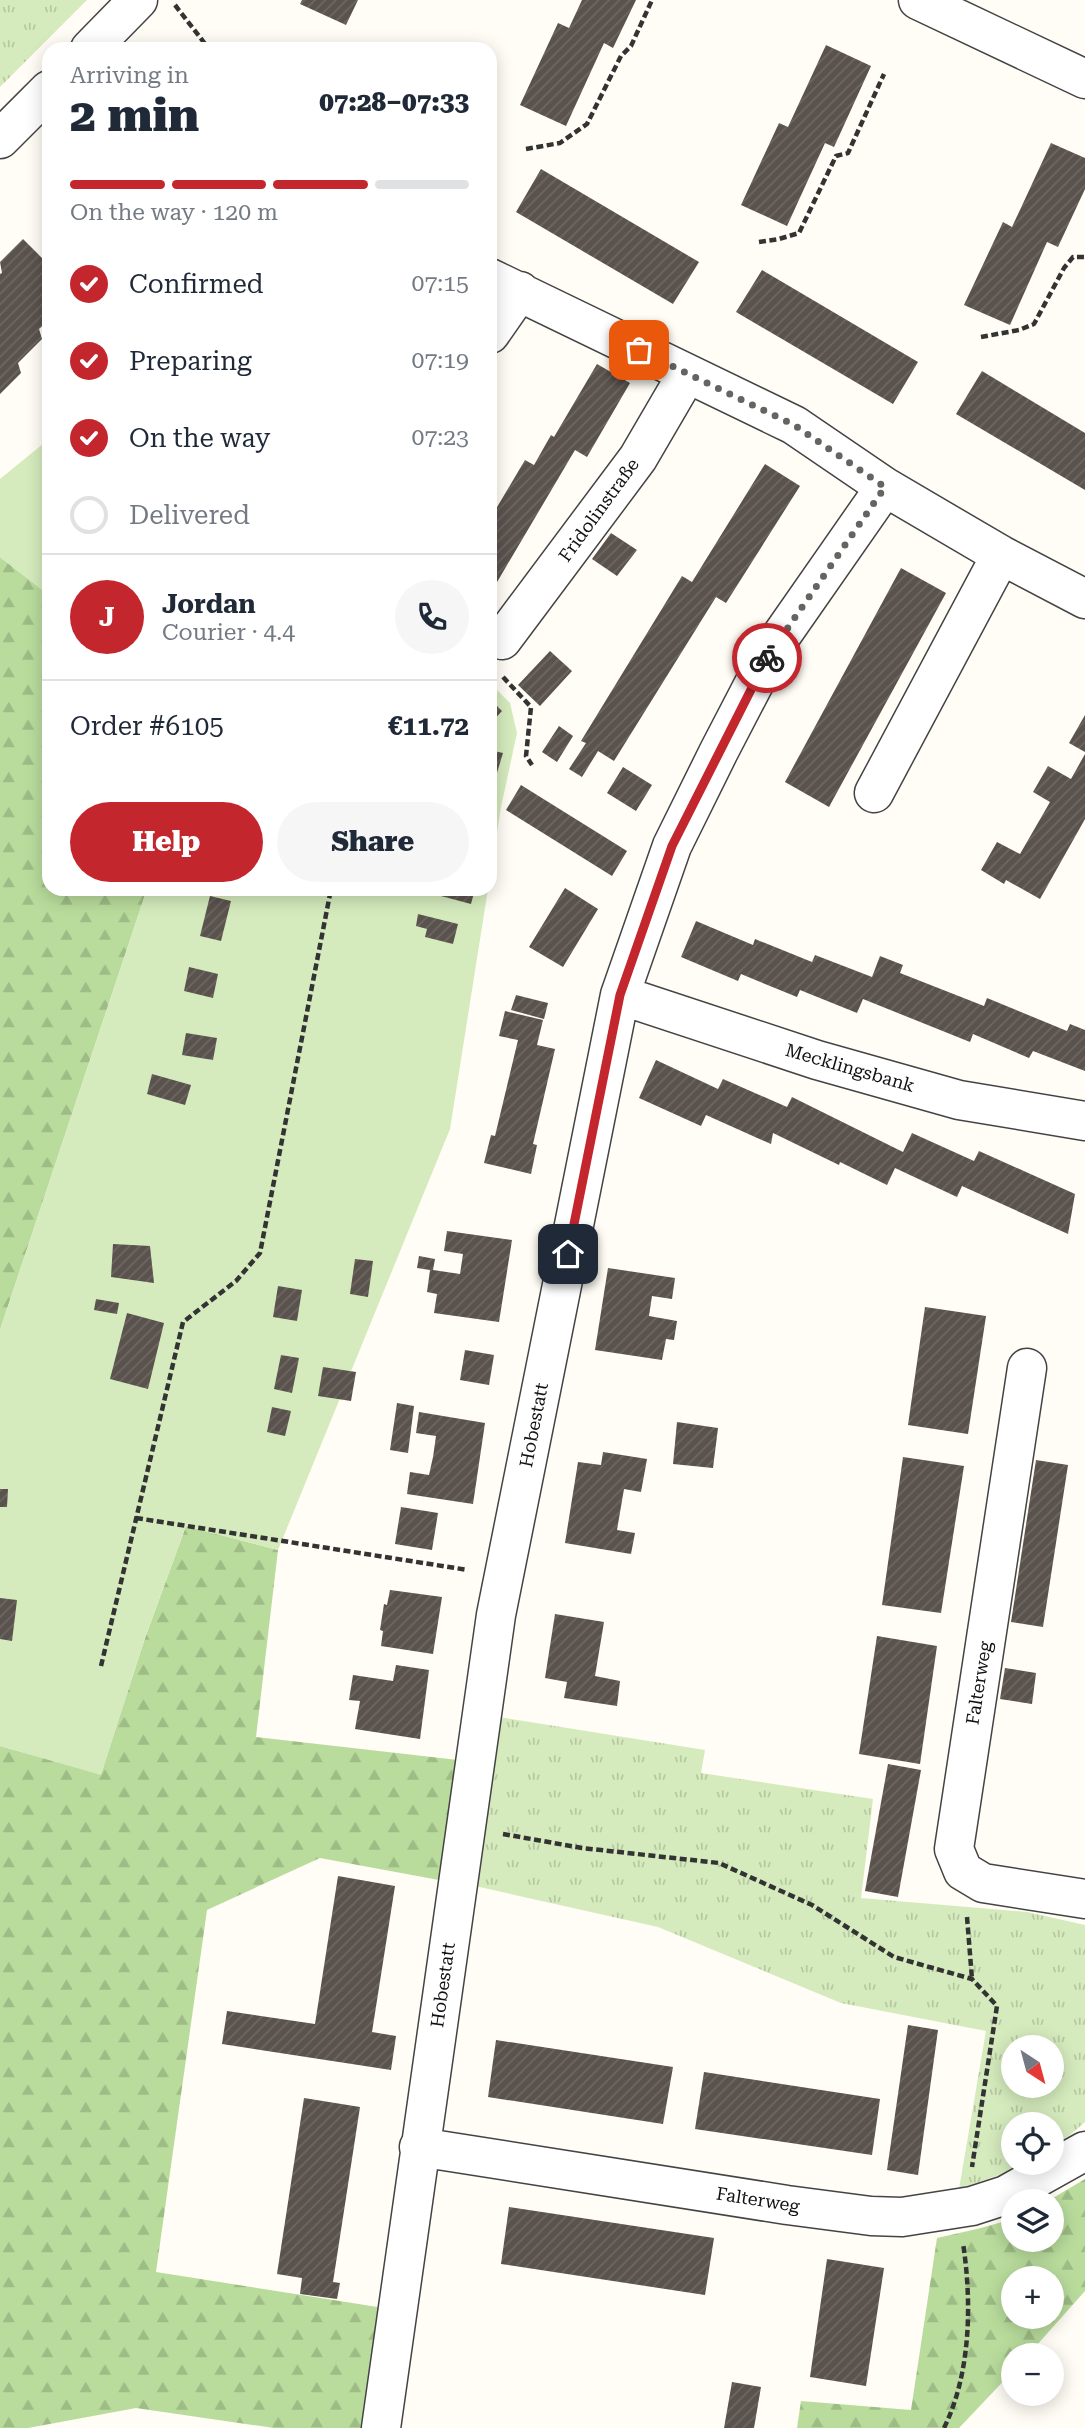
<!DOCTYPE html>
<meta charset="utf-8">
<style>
:root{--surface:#fff;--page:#f6f6f7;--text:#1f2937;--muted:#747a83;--line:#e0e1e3;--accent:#c4262e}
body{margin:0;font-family:"Roboto Serif",serif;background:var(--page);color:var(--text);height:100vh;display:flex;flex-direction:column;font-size:26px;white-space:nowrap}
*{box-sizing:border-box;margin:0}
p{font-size:23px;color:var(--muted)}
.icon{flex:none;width:38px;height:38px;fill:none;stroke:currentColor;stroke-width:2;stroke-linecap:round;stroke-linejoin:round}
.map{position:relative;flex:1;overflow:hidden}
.sheet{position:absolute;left:42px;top:42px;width:455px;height:854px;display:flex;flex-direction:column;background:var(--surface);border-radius:21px;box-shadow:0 4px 18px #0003}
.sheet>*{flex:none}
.needle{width:46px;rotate:144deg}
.buttons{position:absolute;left:1001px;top:2035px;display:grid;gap:14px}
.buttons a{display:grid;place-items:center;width:63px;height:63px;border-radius:50%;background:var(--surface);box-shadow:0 4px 18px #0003;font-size:35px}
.pin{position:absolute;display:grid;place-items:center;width:60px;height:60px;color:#fff;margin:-30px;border-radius:14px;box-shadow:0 4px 10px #0006}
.courier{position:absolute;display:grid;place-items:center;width:70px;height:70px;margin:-35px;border:5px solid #c4262e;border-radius:50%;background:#fff;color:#222;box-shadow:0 2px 9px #0007}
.headline em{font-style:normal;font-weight:800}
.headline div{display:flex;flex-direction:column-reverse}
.headline{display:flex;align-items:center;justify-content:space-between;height:119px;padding:0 28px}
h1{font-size:46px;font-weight:800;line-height:52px}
.bar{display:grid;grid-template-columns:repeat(4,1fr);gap:10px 7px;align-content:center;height:84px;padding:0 28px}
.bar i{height:9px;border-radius:5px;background:var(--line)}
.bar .active{background:var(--accent)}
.bar p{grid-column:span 4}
.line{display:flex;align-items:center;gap:18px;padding:0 28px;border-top:2px solid var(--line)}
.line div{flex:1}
.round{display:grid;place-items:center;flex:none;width:74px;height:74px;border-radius:37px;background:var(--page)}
ol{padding:0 28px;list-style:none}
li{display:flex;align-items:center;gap:21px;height:77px}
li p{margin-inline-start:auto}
li .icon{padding:7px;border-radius:50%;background:var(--accent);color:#fff;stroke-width:4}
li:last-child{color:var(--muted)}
li i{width:38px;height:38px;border:4px solid var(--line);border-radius:50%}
.cta{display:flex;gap:14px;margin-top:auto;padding:14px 28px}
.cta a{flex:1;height:80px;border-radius:42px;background:var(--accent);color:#fff;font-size:28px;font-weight:800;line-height:80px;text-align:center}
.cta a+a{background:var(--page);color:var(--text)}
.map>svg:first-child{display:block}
</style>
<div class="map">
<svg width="1085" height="2428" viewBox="0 0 1085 2428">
<defs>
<pattern id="forest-firs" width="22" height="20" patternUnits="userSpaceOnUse" patternTransform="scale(1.75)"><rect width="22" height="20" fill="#b9dc9c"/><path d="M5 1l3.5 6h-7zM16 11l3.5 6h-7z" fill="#9ebc85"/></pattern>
<pattern id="park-tufts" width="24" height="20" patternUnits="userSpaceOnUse" patternTransform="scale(1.75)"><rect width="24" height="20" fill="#d5ebbd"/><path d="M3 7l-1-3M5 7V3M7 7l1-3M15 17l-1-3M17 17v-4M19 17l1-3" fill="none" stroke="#b6c8a1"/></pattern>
<pattern id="building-hatch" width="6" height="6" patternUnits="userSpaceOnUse" patternTransform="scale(1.75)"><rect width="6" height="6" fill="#5a524d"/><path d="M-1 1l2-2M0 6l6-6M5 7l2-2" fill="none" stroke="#6d6662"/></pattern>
</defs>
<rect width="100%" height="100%" fill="#fffdf5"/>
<path fill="url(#forest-firs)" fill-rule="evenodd" d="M0,557L49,595V889H147L0,1330Z
M186,1526L278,1550L256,1737L458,1760L439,1880L320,1858L207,1910L156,2272L384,2308L364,2428H274L136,2408L28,2428H0V1746L101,1774L145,1638Z
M1085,2179V2291L1028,2355L1013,2356V2371L959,2428H797L801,2401L911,2410L937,2238L977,2229L1013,2219V2240H1052V2202L1048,2201ZM1013,2278H1052V2317H1013Z"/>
<path fill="url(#park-tufts)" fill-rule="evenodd" d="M0,0H87L0,87Z
M493,1716L705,1750L701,1773L873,1799L861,1898L1027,1912L1085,1925V2122L1070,2135L1052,2146V2124H1013V2163H1022L1005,2173L959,2189L986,2031L841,2003L658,1927L475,1886ZM1013,2048H1052V2086H1013Z"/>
<path fill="#d5ebbd" d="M49,439V595L0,557V479Z
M490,683L510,703L517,733L501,807L490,875Z
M147,889H488L450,1129L278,1550L186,1526L145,1638L101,1775L0,1746V1330Z"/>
<path fill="url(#building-hatch)" d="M302,0H358L346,25L300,4Z
M582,0H636L613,48L604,43L566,126L520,105L558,23L569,28Z
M826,45L871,66L834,147L825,143L787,226L741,205L779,123L788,127Z
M1051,143L1085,158V189L1058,247L1047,242L1010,325L964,305L1003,222L1012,227Z
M541,169L699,262L673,304L516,212Z
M23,239L49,265V320L39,329L42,339L18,363L21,373L0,394V274L2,273L0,262Z
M762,270L918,362L893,404L736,312Z
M597,364L630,383L587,457L575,450L490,594V519L525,460L534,465L551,435L554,437Z
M982,371L1085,433V490L956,414Z
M765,464L800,486L726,603L716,597L614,761L598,751L582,777L569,769L586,743L581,741L682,576L692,582Z
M611,533L637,550L617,576L592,559Z
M901,568L946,593L829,807L785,782Z
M550,651L572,671L540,706L518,685Z
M490,699L502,711L490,724Z
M1085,715V752L1069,743Z
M559,726L573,736L557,762L542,752Z
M490,750L503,753L496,776L490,774Z
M1085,754V819L1040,899L1006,880L1004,884L981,870L997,842L1020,854L1050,802L1033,792L1048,766L1071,779Z
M623,767L652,785L636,811L607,793Z
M521,785L627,851L612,876L506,810Z
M565,888L598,909L563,967L529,947Z
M442,889H475L471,904L441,896Z
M210,896L231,901L221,941L200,936Z
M418,914L458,924L453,944L425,937L427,929L416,926Z
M696,921L753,945L755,939L812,962L815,955L872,977L880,956L903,965L900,973L984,1006L987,998L1067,1031L1070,1024L1085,1030V1071L1033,1051L1029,1058L973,1034L970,1042L863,999L857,1013L800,990L797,997L741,974L738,981L681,957Z
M189,967L218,974L213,998L184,991Z
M516,995L548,1003L544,1019L511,1010Z
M505,1011L543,1020L537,1045L555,1049L533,1144L537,1145L531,1174L484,1163L491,1135L495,1136L518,1040L499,1036Z
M186,1033L217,1038L213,1060L182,1055Z
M656,1060L718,1089L723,1079L787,1107L792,1097L903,1152L912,1133L974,1161L979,1151L1075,1194L1068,1234L962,1186L957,1197L895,1168L887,1185L840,1162L839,1165L773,1133L771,1144L706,1115L701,1126L639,1098Z
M152,1074L191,1085L185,1105L147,1094Z
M447,1231L512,1240L499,1322L434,1313L437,1294L427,1292L430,1270L417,1268L419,1256L435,1259L433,1270L460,1274L463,1254L444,1251Z
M113,1244L150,1246L154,1283L111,1277Z
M355,1259L373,1261L368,1297L350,1294Z
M608,1268L675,1278L672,1299L652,1296L649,1316L677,1321L674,1340L666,1339L662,1360L595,1350Z
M278,1286L302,1290L297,1321L273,1317Z
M96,1299L119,1303L117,1314L94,1310Z
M925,1307L986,1316L968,1434L908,1425Z
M127,1313L164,1323L148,1389L110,1379Z
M465,1350L494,1355L489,1385L460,1380Z
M281,1355L299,1358L292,1393L274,1389Z
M323,1367L356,1372L351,1401L318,1396Z
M397,1403L414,1406L408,1453L390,1450Z
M272,1407L291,1411L285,1436L267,1432Z
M419,1412L485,1423L473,1504L407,1494L410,1472L429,1475L433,1457L436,1436L416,1433Z
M677,1422L718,1428L713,1468L673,1464Z
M603,1452L647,1459L641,1492L624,1489L617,1530L635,1533L631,1554L565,1543L578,1462L601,1465Z
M903,1457L964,1466L941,1613L882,1605Z
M1036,1460L1068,1465L1043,1627L1011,1622Z
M0,1489H8L7,1507H0Z
M401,1507L438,1513L432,1550L395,1544Z
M390,1590L442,1597L433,1654L381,1646L383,1631L380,1630L384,1604L387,1605Z
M0,1598L17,1600L12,1641L0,1639Z
M555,1614L604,1622L595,1676L620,1681L617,1706L564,1698L567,1682L545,1678Z
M877,1636L937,1646L920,1764L859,1754Z
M396,1665L429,1670L420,1739L355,1729L360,1701L349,1700L353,1675L393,1681Z
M1005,1668L1036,1673L1032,1704L1000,1699Z
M888,1764L921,1770L898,1897L865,1891Z
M338,1876L395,1886L372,2032L396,2036L391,2070L222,2044L227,2011L315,2024Z
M908,2025L938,2030L918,2175L887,2170Z
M496,2040L673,2067L663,2124L488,2097Z
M704,2072L880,2099L872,2155L695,2129Z
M304,2098L360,2107L333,2282L340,2283L337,2299L300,2294L302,2278L277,2274Z
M509,2207L714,2238L705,2295L501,2264Z
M827,2259L884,2268L866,2386L810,2377Z
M732,2382L761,2387L754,2428H724Z"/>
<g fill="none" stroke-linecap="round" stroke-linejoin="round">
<g stroke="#444" stroke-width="41">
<path id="minor" d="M918,0L1085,79
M90,49L138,0
M0,139L49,90
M490,278L794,425L885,487L1001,555L1085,599
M490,334L520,291
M502,640L638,458L687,374
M874,793L1001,555
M620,995L817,1060L959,1100L1085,1121
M1027,1368L954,1849L963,1871L983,1883L1085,1899
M419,2147L787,2205L871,2216L902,2217L972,2206L1006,2195L1085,2151
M381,2428L496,1615L620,995L672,846L719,751L772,649L885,487"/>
</g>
<path stroke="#333" stroke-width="4.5" stroke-dasharray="7 3.5" stroke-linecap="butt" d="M175,5L209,49
M526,149L560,143L587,124L621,56L631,46L652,0
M759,242L779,239L799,233L836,156L848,153L884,74
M981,337L1019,330L1034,324L1064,268L1073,257H1085
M503,677L531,707L526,756L532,765
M136,1518L468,1570
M101,1666L183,1322L236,1281L260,1253L331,889
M503,1834L582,1848L719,1863L812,1905L894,1957L972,1979L997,2006L972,2167
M967,1917L972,1979
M944,2428C971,2373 972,2302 963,2243"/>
<use href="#minor" stroke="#fff" stroke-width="38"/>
</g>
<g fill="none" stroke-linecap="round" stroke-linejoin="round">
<path stroke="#646461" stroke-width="7" stroke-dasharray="0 12.6" d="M639,350L794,425L885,487L767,658"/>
<path stroke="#c4262e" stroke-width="9" d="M568,1254L620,995L672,846L767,658"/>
</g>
<g text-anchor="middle" stroke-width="7" stroke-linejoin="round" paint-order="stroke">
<g font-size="18" fill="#111" stroke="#fff">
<text transform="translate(599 510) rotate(-54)" y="6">Fridolinstraße</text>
<text transform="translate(850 1068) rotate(16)" y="6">Mecklingsbank</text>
<text transform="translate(534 1425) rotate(-79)" y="6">Hobestatt</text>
<text transform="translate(979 1683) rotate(-81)" y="6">Falterweg</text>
<text transform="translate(443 1985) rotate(-82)" y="6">Hobestatt</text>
<text transform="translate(758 2200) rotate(9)" y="6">Falterweg</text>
</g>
</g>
</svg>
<div class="buttons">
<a><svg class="needle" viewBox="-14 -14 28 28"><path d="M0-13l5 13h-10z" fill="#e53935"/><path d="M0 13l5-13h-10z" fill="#747a83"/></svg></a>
<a><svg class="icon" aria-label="locate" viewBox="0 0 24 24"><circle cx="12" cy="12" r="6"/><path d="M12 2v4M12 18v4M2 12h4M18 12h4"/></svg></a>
<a><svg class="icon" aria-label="layers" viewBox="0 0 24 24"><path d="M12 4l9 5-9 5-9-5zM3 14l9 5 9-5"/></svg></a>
<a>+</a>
<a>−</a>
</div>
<div class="pin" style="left:639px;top:350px;background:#ea580c"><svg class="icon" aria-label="bag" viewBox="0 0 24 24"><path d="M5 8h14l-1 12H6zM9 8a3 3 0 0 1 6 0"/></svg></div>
<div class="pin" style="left:568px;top:1254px;background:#1f2937"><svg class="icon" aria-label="home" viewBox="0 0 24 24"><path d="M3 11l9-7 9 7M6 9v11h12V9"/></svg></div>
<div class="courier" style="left:767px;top:658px"><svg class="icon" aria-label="bike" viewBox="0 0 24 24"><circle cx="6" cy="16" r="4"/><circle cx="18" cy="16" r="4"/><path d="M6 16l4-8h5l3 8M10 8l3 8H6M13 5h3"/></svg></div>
<section class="sheet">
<div class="headline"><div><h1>2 min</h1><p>Arriving in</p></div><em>07:28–07:33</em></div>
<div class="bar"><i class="active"></i><i class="active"></i><i class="active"></i><i></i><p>On the way · 120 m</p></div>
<ol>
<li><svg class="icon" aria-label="check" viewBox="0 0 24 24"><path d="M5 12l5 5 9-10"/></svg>Confirmed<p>07:15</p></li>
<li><svg class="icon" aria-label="check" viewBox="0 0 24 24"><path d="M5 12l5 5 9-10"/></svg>Preparing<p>07:19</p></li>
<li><svg class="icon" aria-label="check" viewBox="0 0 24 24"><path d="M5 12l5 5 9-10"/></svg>On the way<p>07:23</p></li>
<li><i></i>Delivered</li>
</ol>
<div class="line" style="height:126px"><b class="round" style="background:var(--accent);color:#fff">J</b><div><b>Jordan</b><p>Courier · 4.4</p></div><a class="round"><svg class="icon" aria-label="phone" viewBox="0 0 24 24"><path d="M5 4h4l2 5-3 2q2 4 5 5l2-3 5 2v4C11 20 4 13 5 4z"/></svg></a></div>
<div class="line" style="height:91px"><div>Order #6105</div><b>€11.72</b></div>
<div class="cta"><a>Help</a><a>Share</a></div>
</section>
</div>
